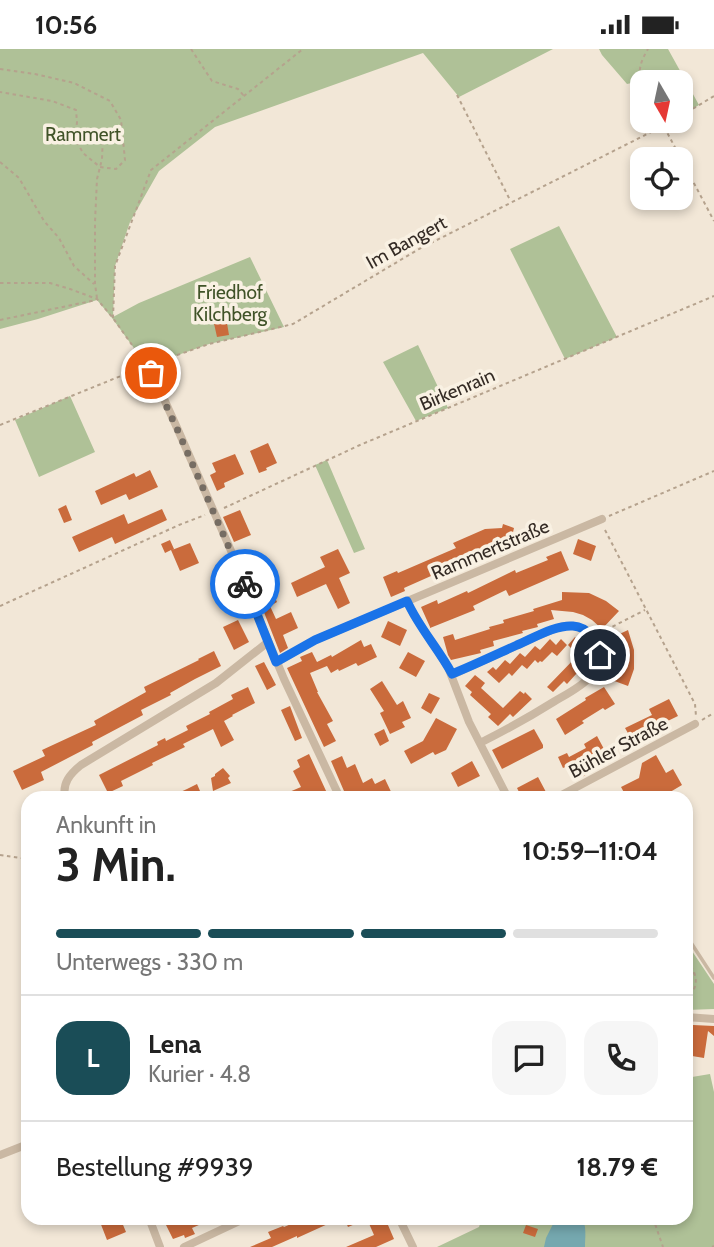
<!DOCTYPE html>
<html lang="de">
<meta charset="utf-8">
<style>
:root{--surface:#fff;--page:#f6f6f6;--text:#222;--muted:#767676;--line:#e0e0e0;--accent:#1a4d57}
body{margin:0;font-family:Cabin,sans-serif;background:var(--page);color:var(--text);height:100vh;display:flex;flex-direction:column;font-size:26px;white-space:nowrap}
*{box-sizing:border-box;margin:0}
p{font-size:23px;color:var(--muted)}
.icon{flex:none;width:38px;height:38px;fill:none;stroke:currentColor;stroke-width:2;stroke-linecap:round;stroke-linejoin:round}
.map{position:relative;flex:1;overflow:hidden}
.side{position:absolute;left:21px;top:742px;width:672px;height:434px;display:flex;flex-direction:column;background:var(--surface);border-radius:21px;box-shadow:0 4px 10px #0003}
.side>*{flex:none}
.needle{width:46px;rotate:171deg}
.buttons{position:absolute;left:630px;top:21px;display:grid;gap:14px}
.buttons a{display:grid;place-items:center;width:63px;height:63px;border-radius:14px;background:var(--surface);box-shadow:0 4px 10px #0003;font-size:35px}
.pin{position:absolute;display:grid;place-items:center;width:60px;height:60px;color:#fff;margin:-30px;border:4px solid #fff;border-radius:50%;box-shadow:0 2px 7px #0007}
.courier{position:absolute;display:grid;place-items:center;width:70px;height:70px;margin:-35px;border:5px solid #1a73e8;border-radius:50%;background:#fff;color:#222;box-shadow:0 2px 9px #0007}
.headline em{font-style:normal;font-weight:800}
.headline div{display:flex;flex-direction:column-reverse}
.headline{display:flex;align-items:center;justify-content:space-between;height:119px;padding:0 35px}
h1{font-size:46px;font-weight:800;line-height:52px}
.bar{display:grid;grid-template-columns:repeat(4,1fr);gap:10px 7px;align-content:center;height:84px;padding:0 35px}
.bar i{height:9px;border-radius:5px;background:var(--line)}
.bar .selected{background:var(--accent)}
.bar p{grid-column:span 4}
.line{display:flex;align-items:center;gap:18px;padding:0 35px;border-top:2px solid var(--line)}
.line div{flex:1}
.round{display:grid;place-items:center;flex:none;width:74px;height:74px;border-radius:21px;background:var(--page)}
.status{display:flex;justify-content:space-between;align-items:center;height:49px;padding:0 35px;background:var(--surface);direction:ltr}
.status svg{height:19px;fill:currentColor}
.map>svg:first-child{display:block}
</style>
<div class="status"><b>10:56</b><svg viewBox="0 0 49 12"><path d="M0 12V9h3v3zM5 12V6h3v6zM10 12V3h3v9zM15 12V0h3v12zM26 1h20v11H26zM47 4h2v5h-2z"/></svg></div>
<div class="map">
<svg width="714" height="1198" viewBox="0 0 714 1198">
<rect width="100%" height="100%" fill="#f2e7d7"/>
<path fill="#afc197" d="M0,0H553L459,48L423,4L215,78L159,122L130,173L115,217L113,268L139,254L250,208L284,278L209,295L147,317L112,269L97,251L38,270L0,280Z
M599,0H668L699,56L681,67V33H642V35L641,32L627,35L602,6Z
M559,177L617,288L565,310L510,200Z
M418,296L448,359L416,372L383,313Z
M70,347L95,403L39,428L15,371Z
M327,411L365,500L354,504L315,416Z
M686,893L714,935V960L686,961Z
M710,1025L714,1043V1198H437L479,1178L482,1169H686V1027L692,1028Z"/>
<path fill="#75a8af" d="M556,1169H582C587,1177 585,1189 585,1198H544L546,1189Z"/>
<path fill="#ca6b3c" d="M226,268L229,286L217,288L213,270Z
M268,394L277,414L266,419L267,421L259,424L250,402Z
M235,405L244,425L224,434L225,438L217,442L210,426L216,423L212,414Z
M150,421L158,438L129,451L126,445L101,456L95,442L134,424L136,428Z
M66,456L72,471L64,474L58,460Z
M162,460L167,471L115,495L112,488L79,503L72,488L124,465L128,475Z
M240,461L251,486L234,493L223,468Z
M503,475L514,479L510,496L500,495V497L487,498L475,503L476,505L456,514L458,518L441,525L440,523L404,539L405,542L391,548L383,528L397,522L398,524L456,499L453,494L485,480L502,479Z
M578,490L596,497L591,512L573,505Z
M170,491L174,500L172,501L190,494L199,514L180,522L171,501L165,504L161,495Z
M338,500L350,524L339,529L350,554L338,560L326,535L297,548L291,534L325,518L320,508Z
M561,502L569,521L509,547L506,541L473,557L475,561L430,579V578L421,558L437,551L438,555L467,542L468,544L515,521L516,524L548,511L546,508Z
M265,528L277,553L270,557L276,570L291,563L298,579L283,586L288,599L280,604L256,543L258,541L254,533Z
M562,543L589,544L606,552L619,562L602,580L592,571L583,566L573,563L551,561L554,570L537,575L538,578L522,582L523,584L493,592L494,597L480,601L481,604L451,611L448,606L443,588L453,585L455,591L490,580L489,578L504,574L503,571L534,562L533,560L562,551Z
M238,571L249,593L234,601L223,578Z
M388,572L407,581L400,597L381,588Z
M628,581L634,601V620L628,637L609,630L614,617L613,603L609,590Z
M575,588L581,594L574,602L568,596Z
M550,590L556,596L561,590L567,596L557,607L552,603L542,613L540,612L538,614L535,611L527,620L522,616L512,627L509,624L499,634L487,623L493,618L496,621L505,611L510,615L520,604L525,608L535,597L540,601Z
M361,591L364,598L371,595L377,608L358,617L356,614L339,622L338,620L331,624L327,617L310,624L318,643H317L333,672L327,675L336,692L324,698L287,619L302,612L300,608L312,603L317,613L331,606L332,608Z
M214,602L221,617L195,630L170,644L171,646L141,661L143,666L92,693L93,696L41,723L44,731L22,741L13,722L45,707L42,701L96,676L94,672L146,643L144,638L199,611L198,610Z
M408,603L425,612L416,628L399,619Z
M579,605L588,613L585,617L586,618L579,626L577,624L567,635L564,632L553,643L547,638Z
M264,613L276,636L267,641L255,617Z
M475,626L485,634L481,639L503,659L520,642L524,645L525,643L532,650L513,668L510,665L498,677L488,668L491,665L470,646L472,643L465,637Z
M382,632L397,656L403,652L411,669L402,673L405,678L390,685L380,664L384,662L370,640Z
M248,638L255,654L232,666L233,667L224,672L234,691L221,698L213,680L183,695L185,698L152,714L153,716L121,732L123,737L108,744L99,726L158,696L157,693L165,689L166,692L188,681L186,677L210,665L209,663L233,650L231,646Z
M604,638L615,655L605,661L603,659L582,672L584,674L565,686L556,670L586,651L585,649Z
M429,644L440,649L431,665L421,659Z
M669,650L678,667L645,683L647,686L633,693L625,679L652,666L649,660Z
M290,657L302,689L295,692L281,661Z
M436,669L457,680L446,701L435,706L433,703L411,715L404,702L423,692Z
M384,680L389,692L380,697L374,685Z
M534,680L543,696V699L502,720L492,701Z
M597,687L604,700L585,711L591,723L580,729L572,715L563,719L558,708L567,704L569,708L586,699L584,695Z
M309,705L327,744L318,748L315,742L298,749H275L301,738L293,722L300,718L297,711Z
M656,706L666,724L673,720L682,736L660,749H627L621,738L639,729L642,714Z
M342,707L347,719L355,715L363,734L372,729L375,735L385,730L394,749H347L331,712Z
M472,712L480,727L458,738L451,724Z
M223,719L230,727L228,729L231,734L213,742L211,729L215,727V725Z
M538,728L546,743L534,749H522L517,739Z
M197,735L203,749H167L187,740Z
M693,976L714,977V987L708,982L704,1009L686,1006V980L688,981Z
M109,1169L112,1175L121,1171L126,1183L107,1191L100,1173Z
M182,1169H215L192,1179L195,1185L185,1189L184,1186L173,1190L166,1176Z
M305,1169H341L297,1189V1187L272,1198H250L271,1189L268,1183L283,1177L284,1178Z
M344,1169H385L394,1190L376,1198H346L374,1186L367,1170L348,1178Z
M526,1176L538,1180L535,1188L523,1184Z"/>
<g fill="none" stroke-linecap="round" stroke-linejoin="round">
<path stroke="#b5a28d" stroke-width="2" stroke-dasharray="3.5 3.5" stroke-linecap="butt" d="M191,0L212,32L238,40L244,47
M0,20L35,25L74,34L110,52L121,71L125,111L116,120L100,118L83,104L75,89L77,73L76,61L52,52L0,43
M642,35C637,21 641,12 648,0
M457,46L510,151
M681,67L714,47
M661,72L714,172
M0,113L19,129L44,172L59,189L74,217L94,235
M0,234H50L70,240L97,250L113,269L142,310
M97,249L95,235V173L97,130L102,110L103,85
M113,269L115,217L151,121L303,0
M0,271L96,251
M157,313L209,295L293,275L419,200L673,72
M0,376L138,320
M224,459L360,396L714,247
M609,467L714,422
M605,481L695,655L696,667
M0,557L179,476L205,466
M600,584L645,561
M702,671L714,664
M0,806L28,810
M686,912C698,923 700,939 686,950
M686,927L694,924
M686,952L689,961
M653,1169L663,1198
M712,1198L714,1197"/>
<path stroke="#cab8a3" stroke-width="3.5" d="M686,886L714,929"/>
<path stroke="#cab8a3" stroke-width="8" d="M147,317L159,339L178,381L229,497L284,630L340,749
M407,552L414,566L448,618L469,673L508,749
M277,613L315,591L602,470
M452,626C475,615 498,605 520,595C535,588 550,580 565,577C575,576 583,578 590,585C603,597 602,615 590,628C581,638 567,645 555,652C531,667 506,681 480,694
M65,749C62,734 70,725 81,716L216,634L268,593
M556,749L695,675
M686,968L714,970
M0,1106L28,1095
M149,1169L160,1198
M399,1169L413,1198
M184,1198L246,1169"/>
</g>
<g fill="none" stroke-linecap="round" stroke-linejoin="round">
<path stroke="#766d63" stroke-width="7" stroke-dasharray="0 12.6" d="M151,324L178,382L245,535"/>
<path stroke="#1a73e8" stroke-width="9" d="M245,535L276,613L315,591L407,552C419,579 439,600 452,625C474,616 495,606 517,596C534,589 554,576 573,577C588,578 598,592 600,606"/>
</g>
<g text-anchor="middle" stroke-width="7" stroke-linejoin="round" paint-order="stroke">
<g font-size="19" fill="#405328" stroke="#f9f1e3">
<text x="83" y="92">Rammert</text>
<text x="230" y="250">Friedhof<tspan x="230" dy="22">Kilchberg</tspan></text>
</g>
<g font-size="19" fill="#342b25" stroke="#f9f1e3">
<text transform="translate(406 193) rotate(-29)" y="7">Im Bangert</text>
<text transform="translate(457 340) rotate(-23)" y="7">Birkenrain</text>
<text transform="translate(490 500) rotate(-23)" y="7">Rammertstraße</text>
<text transform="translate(618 698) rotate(-28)" y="7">Bühler Straße</text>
</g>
</g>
</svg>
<div class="buttons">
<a><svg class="needle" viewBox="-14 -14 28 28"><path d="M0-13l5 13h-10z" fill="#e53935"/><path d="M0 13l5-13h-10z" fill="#767676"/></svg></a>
<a><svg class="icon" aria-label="locate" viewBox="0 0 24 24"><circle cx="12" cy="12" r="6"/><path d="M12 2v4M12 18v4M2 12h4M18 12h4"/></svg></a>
</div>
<div class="pin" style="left:151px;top:324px;background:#ea580c"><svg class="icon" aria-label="bag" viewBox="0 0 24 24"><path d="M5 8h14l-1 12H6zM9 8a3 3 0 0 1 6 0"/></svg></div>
<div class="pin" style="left:600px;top:606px;background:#1f2937"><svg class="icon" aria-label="home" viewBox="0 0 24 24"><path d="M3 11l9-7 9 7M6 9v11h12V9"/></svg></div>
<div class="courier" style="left:245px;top:535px"><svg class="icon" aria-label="bike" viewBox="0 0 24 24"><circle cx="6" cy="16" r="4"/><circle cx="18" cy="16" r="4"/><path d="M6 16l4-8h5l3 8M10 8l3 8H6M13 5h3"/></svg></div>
<section class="side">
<div class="headline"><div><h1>3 Min.</h1><p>Ankunft in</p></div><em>10:59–11:04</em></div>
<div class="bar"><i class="selected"></i><i class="selected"></i><i class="selected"></i><i></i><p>Unterwegs · 330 m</p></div>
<div class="line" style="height:126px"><b class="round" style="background:var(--accent);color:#fff">L</b><div><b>Lena</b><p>Kurier · 4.8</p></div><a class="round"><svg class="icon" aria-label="chat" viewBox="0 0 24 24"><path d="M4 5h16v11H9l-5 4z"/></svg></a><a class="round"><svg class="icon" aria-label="phone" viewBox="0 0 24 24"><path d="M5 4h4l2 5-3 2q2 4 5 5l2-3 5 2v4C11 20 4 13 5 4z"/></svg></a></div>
<div class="line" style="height:91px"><div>Bestellung #9939</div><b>18.79 €</b></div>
</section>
</div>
